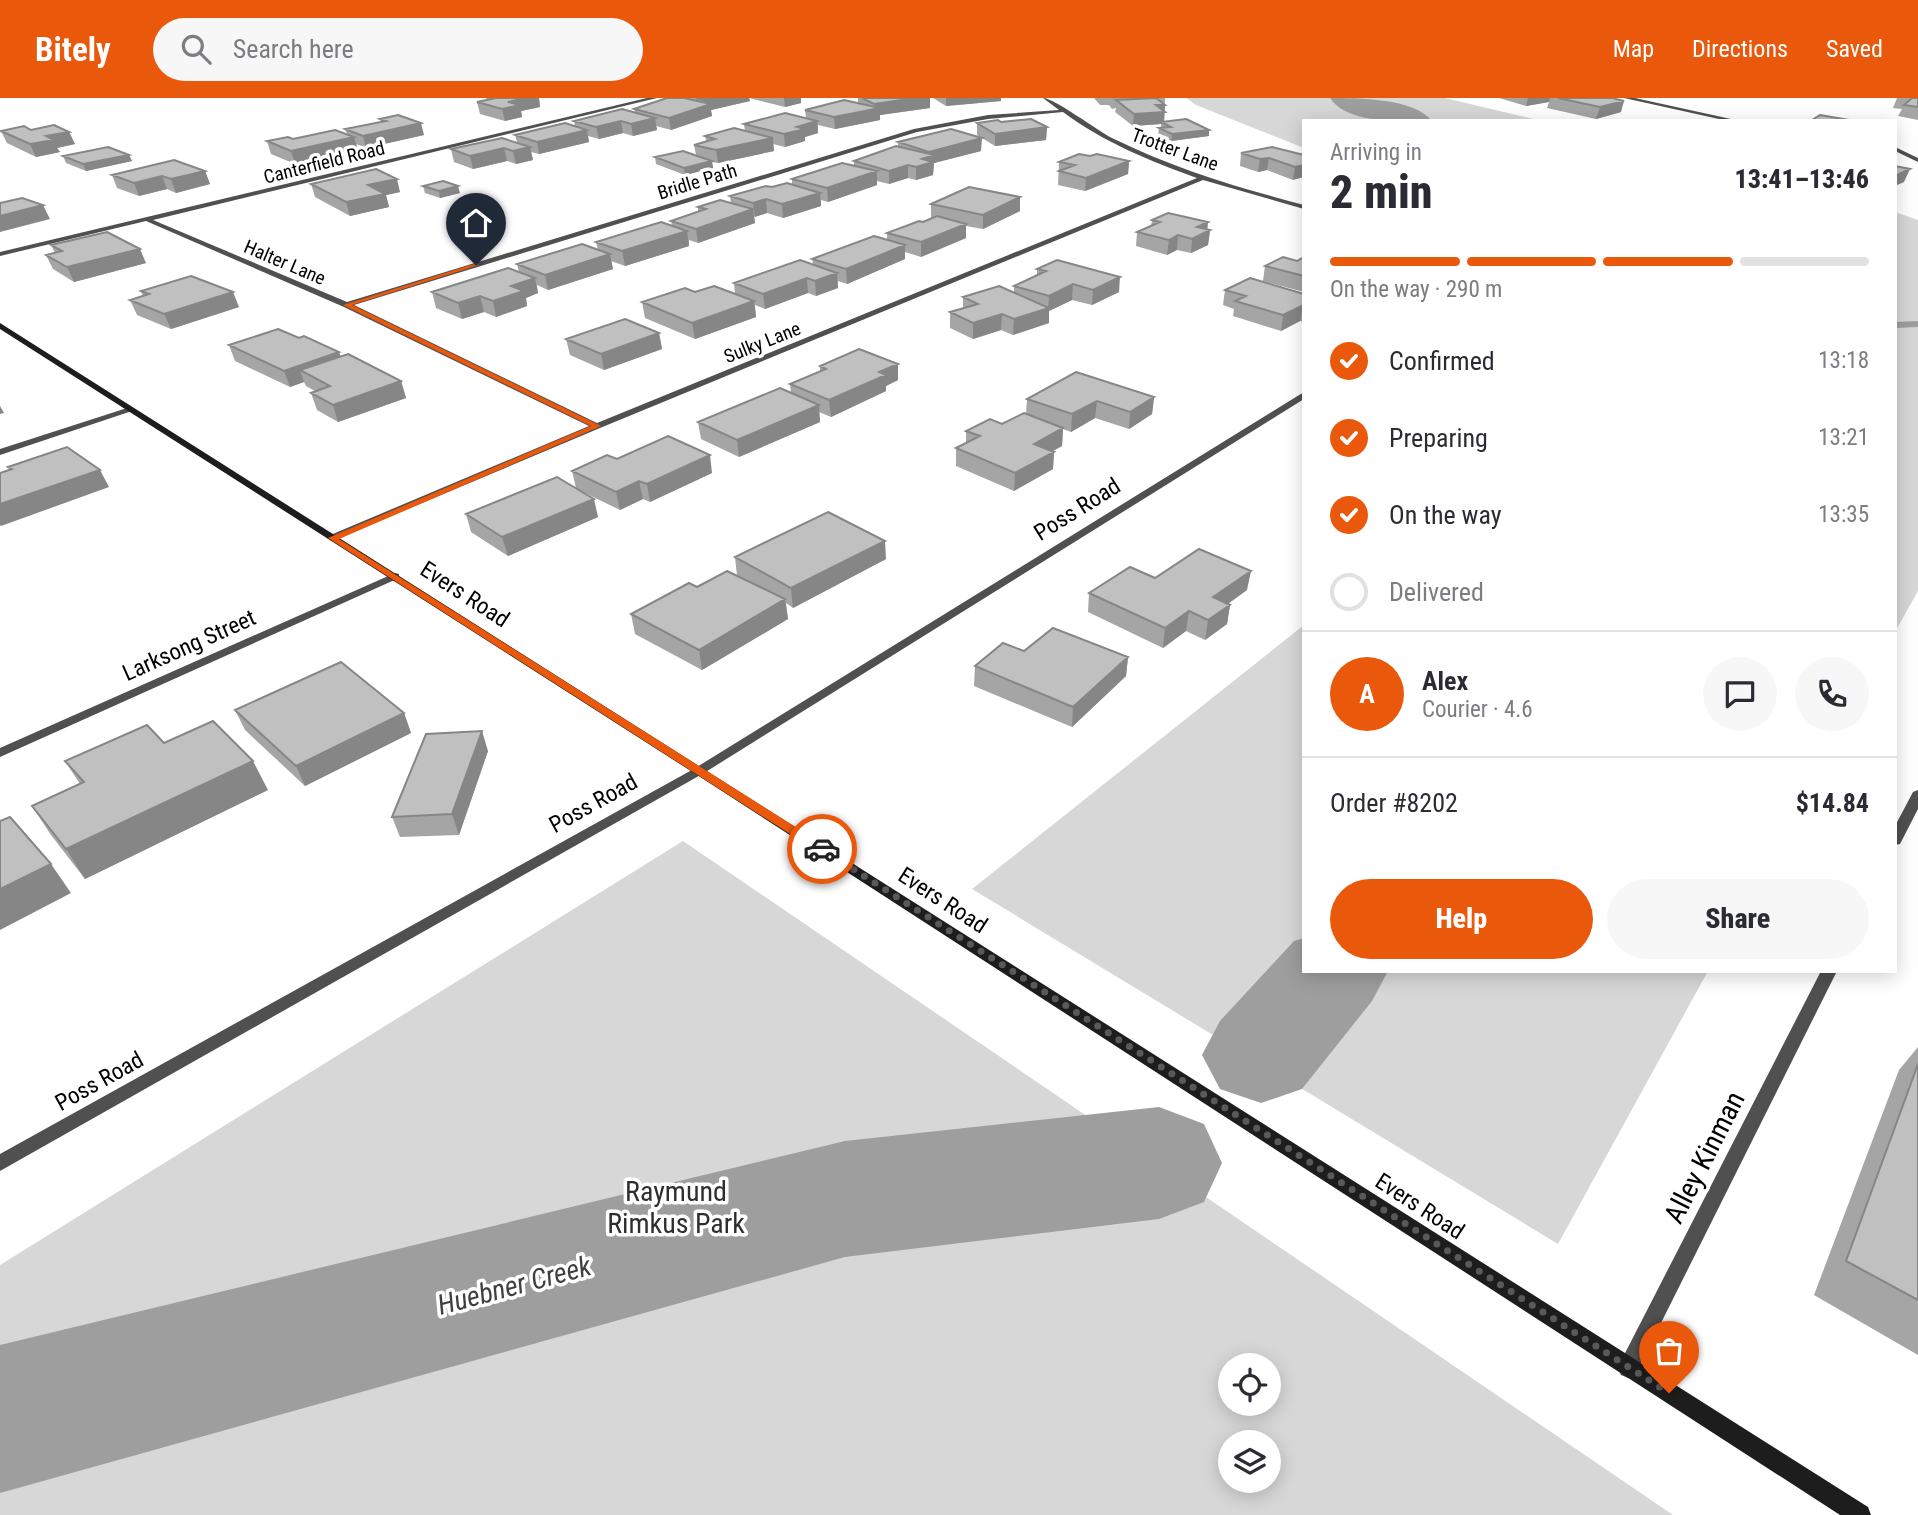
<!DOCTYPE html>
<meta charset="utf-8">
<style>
:root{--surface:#fff;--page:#f7f7f7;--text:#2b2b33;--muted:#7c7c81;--line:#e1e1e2;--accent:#ea580c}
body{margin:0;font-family:"Roboto Condensed",sans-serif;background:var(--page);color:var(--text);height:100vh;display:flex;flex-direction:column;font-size:26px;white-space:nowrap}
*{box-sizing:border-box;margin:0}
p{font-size:23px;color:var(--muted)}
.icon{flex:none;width:38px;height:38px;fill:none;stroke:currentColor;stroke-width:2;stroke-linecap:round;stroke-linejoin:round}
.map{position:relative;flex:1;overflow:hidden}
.sheet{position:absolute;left:1302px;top:21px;width:595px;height:854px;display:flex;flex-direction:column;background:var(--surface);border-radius:0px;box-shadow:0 4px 18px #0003}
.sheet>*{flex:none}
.fabs{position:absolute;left:1218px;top:1255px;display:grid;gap:14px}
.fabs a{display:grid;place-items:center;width:63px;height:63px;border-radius:50%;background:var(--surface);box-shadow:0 4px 18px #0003;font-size:35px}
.pin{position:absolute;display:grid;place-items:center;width:60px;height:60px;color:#fff;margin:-72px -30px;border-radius:50% 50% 50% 0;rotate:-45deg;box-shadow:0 0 7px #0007}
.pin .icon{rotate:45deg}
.courier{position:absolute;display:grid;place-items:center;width:70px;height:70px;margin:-35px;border:5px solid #ea580c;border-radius:50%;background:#fff;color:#222;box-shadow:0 2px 9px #0007}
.summary em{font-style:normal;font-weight:800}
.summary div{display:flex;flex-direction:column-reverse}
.summary{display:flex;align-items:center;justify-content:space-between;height:119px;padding:0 28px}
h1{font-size:46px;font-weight:800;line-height:52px}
.bar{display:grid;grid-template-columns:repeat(4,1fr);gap:10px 7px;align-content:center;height:84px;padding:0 28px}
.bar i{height:9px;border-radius:5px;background:var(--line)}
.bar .current{background:var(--accent)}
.bar p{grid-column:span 4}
.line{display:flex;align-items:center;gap:18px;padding:0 28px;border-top:2px solid var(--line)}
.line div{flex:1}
.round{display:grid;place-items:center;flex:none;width:74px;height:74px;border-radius:37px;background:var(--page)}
ol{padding:0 28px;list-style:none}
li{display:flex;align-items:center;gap:21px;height:77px}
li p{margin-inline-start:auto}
li .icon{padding:7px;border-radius:50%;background:var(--accent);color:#fff;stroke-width:4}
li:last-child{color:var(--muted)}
li i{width:38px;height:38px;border:4px solid var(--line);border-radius:50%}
.cta{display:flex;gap:14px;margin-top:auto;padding:14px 28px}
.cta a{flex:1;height:80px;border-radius:42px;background:var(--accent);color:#fff;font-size:28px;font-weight:800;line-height:80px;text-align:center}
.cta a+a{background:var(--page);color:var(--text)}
header{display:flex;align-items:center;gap:42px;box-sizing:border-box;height:98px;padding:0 35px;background:var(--accent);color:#fff}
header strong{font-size:33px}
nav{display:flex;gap:38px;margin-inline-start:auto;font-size:24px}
.search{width:490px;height:63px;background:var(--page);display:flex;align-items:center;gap:18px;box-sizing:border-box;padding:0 24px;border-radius:38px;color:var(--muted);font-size:26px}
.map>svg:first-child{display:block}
</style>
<header>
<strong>Bitely</strong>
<div class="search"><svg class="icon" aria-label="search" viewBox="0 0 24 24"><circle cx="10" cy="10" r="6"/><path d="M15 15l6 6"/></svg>Search here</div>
<nav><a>Map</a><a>Directions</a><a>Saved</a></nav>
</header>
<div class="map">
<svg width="1918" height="1417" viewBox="0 0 1918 1417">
<rect width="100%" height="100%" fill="#fff"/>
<path fill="#d7d7d7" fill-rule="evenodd" d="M1186,0H1445L1542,23H1304V50L1196,7Z
M1895,114L1918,122V493L1895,534Z
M1304,527V873H1708L1558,1146L972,791Z
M683,743L1673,1417H0V1167ZM1230,1267H1269V1306H1230ZM1230,1344H1269V1382H1230Z"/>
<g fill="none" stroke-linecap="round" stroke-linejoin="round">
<path fill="#9e9e9e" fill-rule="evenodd" d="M1918,223V229L1895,230V224Z"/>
<path fill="#9e9e9e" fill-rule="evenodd" d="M1330,0C1358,0 1414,0 1432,23C1403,23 1348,27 1330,0Z
M1304,840V873H1388L1372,903L1302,991L1261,1005L1220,991L1202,957L1220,923L1294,843Z
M1159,1009L1204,1026L1222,1065L1204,1104L1159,1121L845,1159L0,1395V1247L845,1043Z"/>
<path fill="#505050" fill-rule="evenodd" d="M647,0H657L153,122L347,204L914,31L988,17L1059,12L1043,0C1054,0 1098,33 1112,40C1175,71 1236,89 1304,107V111L1203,82L600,330L332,443L327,440L328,438L589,328L344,209L146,123L0,158V154ZM1063,14C1103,44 1150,63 1197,80L597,325L354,207L917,34L988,21Z
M1624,0H1635L1740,23H1728Z
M1895,49L1918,60V64L1895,53Z
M1304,294V301L704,675L699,676L692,672Z
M127,310L135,312L0,357V351Z
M395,475L399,476V480L0,659V650Z
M1918,692V711L1900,746L1895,747V728L1913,694Z
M1821,873H1837L1635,1277L1628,1280L1621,1277L1618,1270L1621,1263Z"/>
<path fill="#505050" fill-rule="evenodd" d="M699,668L706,672L704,675L0,1073V1056Z"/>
<path fill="#1d1d1d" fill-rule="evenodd" d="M0,225L1868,1409L1871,1417H1840L694,675L0,231Z"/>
</g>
<path fill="#a5a5a5" d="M486,0H539L540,9L521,13L522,19L505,23L480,16L477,4L487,2Z
M667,0H801V5L785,9L749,0L750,3L711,12L712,18L671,32L656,28L657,32L633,38L623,35L599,41L588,38L589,44L539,56L531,54L533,62L516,66L507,63L473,71L454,64L451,51L517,44L515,37L575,28L574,23L635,14L634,11Z
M858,0H930V10L880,17V22L835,31L818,27V35L805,39V43L785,49L773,46L774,53L718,65L712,64L713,70L685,77L656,66L655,59L696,57L694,47L706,43L705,38L745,33L744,26L806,20L805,12L858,5Z
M933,0H1001V3L946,8Z
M1094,0H1165L1164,24L1209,32V38L1171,43L1158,36L1159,30H1161V26L1133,28L1115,14L1116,10L1112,11L1109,7H1100Z
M1499,0H1612L1621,14L1596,21L1547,10L1549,4L1526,8Z
M1897,0H1918V22L1898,18L1902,11L1893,10Z
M380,21L424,37L366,50L356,46L358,52L295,66L271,56L267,43L347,36L345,31L381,24Z
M1001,24L1047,29L1046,42L995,48L977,37V25Z
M31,32L69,34L75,46L57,50L60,54L36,59L7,45L1,33Z
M898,44L981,53L934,65L933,77L916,82L908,80L889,86L877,83V87L828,104L821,102V108L783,120L767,115L754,119L755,125L698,145L689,142V148L625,168L611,163L613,171L548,192L537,187L538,195L526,200L527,208L496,219L484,214L462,221L436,210L432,194L519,174L517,166L598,152L596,144L672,128L671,123L698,114V109L731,105L730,98L772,89L792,86V81L854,68V63L898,48Z
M1241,55L1304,57L1293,82L1267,72L1258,74L1240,68Z
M129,57L132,63L86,73L66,65L63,58Z
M1090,58L1129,63L1128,76L1085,93L1058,87L1059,64Z
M205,73L210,86L176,95L167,91L139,98L117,90L112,77Z
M311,86L400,94L386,97L389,109L350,118L315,99Z
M423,88L460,95L440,100L425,95Z
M931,106L1020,113L983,131L966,128V140L921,159L905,154V161L847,186L838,183V190L816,198L808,195L765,211L755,207L756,219L695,241L645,220L642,204L695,194L735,196L734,185L813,166L812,161L887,142V135L932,120H931Z
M1152,122L1208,124L1207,132H1210L1208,147L1191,155L1177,152L1167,157L1136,148L1137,134L1151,128Z
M51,147L146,165L74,184L53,171L46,157L55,155Z
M1304,159V194L1263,183L1265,168L1297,163Z
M1037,171L1119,194L1092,207L1072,202L1049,213V225L1013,237L1001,232L973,241L950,230V214L963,210V199L1014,194V188L1037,177Z
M1225,192L1304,196V224L1300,223L1281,233L1233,218L1234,211L1223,207Z
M141,193L239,209L171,231L137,217L130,202L143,198Z
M659,235L662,251L604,272L570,257L566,241Z
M229,247L341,258L401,283L406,300L338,324L317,312L311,295L315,293L306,288L304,284L290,289L235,263Z
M820,268L898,282L886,288V293L831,319L819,314L820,324L739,359L701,341L698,324L791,295L790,286L820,273Z
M1154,299L1152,316L1129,331L1095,320L1071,334L1063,331L1062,348L1053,353L1054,354L1053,371L1014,393L956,368V350L966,345V333L1002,326L1026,316L1027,301Z
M617,361L712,375L650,404L643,401L620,412L577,391L598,419L508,458L471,434L466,416L576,390L572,373Z
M735,459L886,461L793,510L786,505L788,521L702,572L635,536L631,516L697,489L737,478Z
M1155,480L1247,492L1227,506L1230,507L1227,526L1205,542L1186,533L1163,550L1088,514L1089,495Z
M1024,553L1128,559L1126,578L1072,629L974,588L975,568Z
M235,612L404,615L411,635L305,688L245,632Z
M164,645L268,692L85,781L51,737L32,708L80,686L65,663Z
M488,653L459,737L400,739L392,719Z
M1918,949V1257L1814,1197L1899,972Z"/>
<path fill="#868686" d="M525,0H539L540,9L521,13L522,19L505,23L502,11L508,4Z
M712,0H749L750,3L711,12L712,18L671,32L669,20L704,8V2Z
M784,0H801V5L785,9Z
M916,0H930V10L880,17V22L835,31L834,19L875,11L874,6Z
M946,0H1001V3L946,8Z
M1528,0H1550L1549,4L1526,8Z
M1624,3L1621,14L1596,21L1600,9Z
M1156,7H1165L1164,25L1161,24V26L1133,28L1134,16Z
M655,20L657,32L633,38L631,26Z
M621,23L623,35L599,41L596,29Z
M817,23L818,35L805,39V43L785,49L784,36L797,29Z
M421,25L424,37L366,50L363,38Z
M1047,29L1046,42L995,48V36Z
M587,32L589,44L539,56L537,44Z
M1209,32V38L1171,43L1172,36Z
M69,34L75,46L57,50L60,54L36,59L30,46L46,38Z
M354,39L358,52L295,66L291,53Z
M773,40L774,53L718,65L716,52Z
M982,40L981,53L934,65L933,77L916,82V69L922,61L929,59V54Z
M530,49L533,62L516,66L513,53Z
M504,50L507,63L473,71L470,58Z
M129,57L132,63L86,73L83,66Z
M1269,60L1267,72L1258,74L1260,61Z
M712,63L713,70L685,77L684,70Z
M1129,63L1128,76L1085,93L1086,80Z
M908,67V80L889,86V73Z
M1304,67V79L1293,82L1295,69Z
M1910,71L1904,84L1895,88V78Z
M205,73L210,86L176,95L171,81Z
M877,73V87L828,104L827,90Z
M162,78L167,91L139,98L134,85Z
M397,81L400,94L386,97L389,109L350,118L346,104L368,87Z
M458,88L460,95L440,100L439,93Z
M820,95L821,108L783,120L782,106Z
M1020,99V113L983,131V117Z
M766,101L767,115L755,119L753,105Z
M43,107L50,121L0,134V118Z
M753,111L755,125L698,145L696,131Z
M1208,124L1207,134L1210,132L1208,147L1191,155L1192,141L1197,129Z
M966,126V140L921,159V144Z
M687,133L689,148L625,168L622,153Z
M1178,137L1177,152L1167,157L1169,142Z
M905,147V161L847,186L846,171Z
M140,151L146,165L74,184L67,169Z
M610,156L613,171L548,192L545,177Z
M837,175L838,190L816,198L815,183Z
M1120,179L1119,194L1092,207L1093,192Z
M535,180L538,195L526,200L527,208L496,219L493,203L511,188Z
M807,180L808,195L765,211L763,196Z
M1073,186L1072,202L1049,213V225L1013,237L1014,221L1048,210L1049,198Z
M233,194L239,209L171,231L164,216Z
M480,198L484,214L462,221L458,205Z
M754,203L756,219L695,241L692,225Z
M1303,207L1300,223L1281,233L1283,217Z
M1002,216L1001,232L973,241V225Z
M659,235L662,251L604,272L601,256Z
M339,254L345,270L300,272L304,284L290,289L284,273Z
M898,266V282L886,288V293L831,319L829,302L879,274Z
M401,283L406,300L338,324L333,307Z
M1154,299L1152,316L1129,331L1130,314Z
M1097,303L1095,320L1071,334L1072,316Z
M819,307L820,324L739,359L737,342Z
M0,308L4,315L0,316Z
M1063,330L1062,348L1034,363V346Z
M1054,354L1053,371L1014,393L1015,375Z
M710,357L712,375L650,404L647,386Z
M100,372L109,389L1,428L0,427V406Z
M639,383L643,401L620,412L616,394Z
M594,401L598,419L508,458L502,439Z
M885,443L886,461L793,510L791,490Z
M1251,473L1247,492L1210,519L1213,499Z
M785,501L788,521L702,572L699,552Z
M1230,507L1227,526L1205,542L1208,522Z
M1189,513L1186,533L1163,550L1165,530Z
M1128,559L1126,578L1072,629L1073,609Z
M404,615L411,635L305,688L296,668Z
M482,633L488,653L459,737L452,716Z
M253,663L268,692L85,781L66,751Z
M51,766L71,795L0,832V791Z"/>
<path fill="#c0c0c0" stroke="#868686" stroke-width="2" d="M496,0H525L508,4L520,7L502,11L477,4Z
M667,0H684L711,6L669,20L634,11Z
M696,0H712L704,2Z
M862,0H916L874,6Z
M1156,0L1165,7H1156L1165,14L1134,16L1116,2Z
M1558,0H1612L1624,3L1600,9Z
M1912,0H1918V9L1904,7Z
M844,2L880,10L834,19L805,12Z
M622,11L655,20L631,26L621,23L596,29L574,23Z
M785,15L817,23L797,29L805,31L784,36L744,26Z
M398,17L421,25L363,38L345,31L386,23L380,21Z
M1820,17L1855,23L1812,22Z
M1031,21L1047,29L995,36L977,25L998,22L1001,24Z
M1186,21L1209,32L1172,36L1159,30L1171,29L1161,24Z
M565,25L587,32L537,44L515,37Z
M54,27L69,34L46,38L54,42L30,46L1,33L24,28L31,32Z
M734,30L773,40L716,52L694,47L715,41L705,38Z
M951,31L982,40L929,54L898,44Z
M335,32L354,39L291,53L267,43L288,39L293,41Z
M502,40L530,49L513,53L504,50L470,58L451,51Z
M896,48L934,57L922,61L933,64L916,69L908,67L889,73L854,63Z
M108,49L129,57L83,66L63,58Z
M1272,49L1304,57V67L1295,69L1269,60L1260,61L1241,55Z
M683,53L712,63L684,70L655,59Z
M1079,56L1090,58L1097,56L1129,63L1086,80L1059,73L1075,67L1059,64Z
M174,62L205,73L171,81L162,78L134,85L112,77Z
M842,65L877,73L827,90L792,81Z
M1895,68L1910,71L1895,78Z
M376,71L397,81L368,87L385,96L346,104L311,86Z
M443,83L458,88L439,93L423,88Z
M787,85L820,95L782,106L766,101L753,105L730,98L766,88L772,89Z
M969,89L1020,99L983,117L931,106Z
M22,100L43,107L0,118V105Z
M720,102L753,111L696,131L671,123L706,111L698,109Z
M1168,115L1208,124L1197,129L1210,132L1192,141L1178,137L1169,142L1137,134L1160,124L1152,122Z
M937,118L966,126L921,144L887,135L919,123L923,124Z
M661,124L687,133L622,153L596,144Z
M107,134L140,151L67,169L46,157L62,153L51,147Z
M874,138L905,147L846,171L812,161Z
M582,146L610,156L545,177L517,166Z
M1283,159L1297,163L1304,159V178L1265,168Z
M800,162L837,175L815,183L807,180L763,196L734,185Z
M1057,162L1120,179L1093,192L1073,186L1049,198L1014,188L1046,173L1037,171Z
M508,170L535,180L511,188L524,193L493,203L480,198L458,205L432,194Z
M191,178L233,194L164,216L130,202L149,196L141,193Z
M1250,180L1304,196V207L1283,217L1235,203L1246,198L1225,192Z
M714,188L754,203L692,225L642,204L685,190L695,194Z
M999,188L1049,210L1014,221L1002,216L973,225L950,214L978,206L963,199Z
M625,221L659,235L601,256L566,241Z
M278,231L299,240L304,238L339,254L284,273L229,247Z
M859,251L898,266L879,274L886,277L829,302L790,286L826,271L820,268Z
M348,256L401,283L333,307L311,295L330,288L300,272Z
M1076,274L1154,299L1130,314L1097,303L1072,316L1027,301Z
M780,290L819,307L737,342L698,324Z
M1024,315L1063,330L1034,346L1054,354L1015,375L956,350L980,338L966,333L990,321L1002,326Z
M668,338L710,357L647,386L639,383L616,394L572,373L607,357L617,361Z
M67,349L100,372L0,406V375L12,371L8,369Z
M557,379L594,401L502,439L466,416Z
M828,414L885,443L791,490L735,459Z
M1199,451L1251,473L1213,499L1230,507L1208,522L1189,513L1165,530L1089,495L1130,469L1155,480Z
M727,473L785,501L699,552L631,516L689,485L697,489Z
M1053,530L1128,559L1073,609L975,568L1003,545L1024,553Z
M341,564L404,615L296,668L235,612Z
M213,623L253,663L66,751L32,708L84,684L65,663L147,627L164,645Z
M482,633L452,716L392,719L426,636Z
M10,719L51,766L0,791V723Z
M1918,966V1202L1846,1163Z"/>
<path fill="#ea580c" d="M474,166L479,167L352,207L601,328L339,441L826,748V754H818L328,440L591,328L343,207Z"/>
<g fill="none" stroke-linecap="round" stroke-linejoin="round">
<path stroke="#595959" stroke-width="7" stroke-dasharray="0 12.6" d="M822,751L1669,1295"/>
</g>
<g text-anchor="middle" stroke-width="7" stroke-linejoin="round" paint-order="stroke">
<g font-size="19" fill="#000" stroke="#fff">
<text transform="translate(1175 51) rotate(20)" y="7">Trotter Lane</text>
<text transform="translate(324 64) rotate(-14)" y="7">Canterfield Road</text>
<text transform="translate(697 83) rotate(-17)" y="7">Bridle Path</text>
<text transform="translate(285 164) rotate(23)" y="7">Halter Lane</text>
<text transform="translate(762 244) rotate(-22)" y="7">Sulky Lane</text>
</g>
<g font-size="23" fill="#000" stroke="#fff">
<text transform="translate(1077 411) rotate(-32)" y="8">Poss Road</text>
<text transform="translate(465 496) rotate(33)" y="8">Evers Road</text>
<text transform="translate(189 547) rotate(-24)" y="8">Larksong Street</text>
<text transform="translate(593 705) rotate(-29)" y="8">Poss Road</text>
<text transform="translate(943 802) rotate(33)" y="8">Evers Road</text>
<text transform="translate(99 983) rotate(-29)" y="8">Poss Road</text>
<text transform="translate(1420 1108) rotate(33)" y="8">Evers Road</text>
</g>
<g font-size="28" fill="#000" stroke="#fff">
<text transform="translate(1704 1059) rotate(-63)" y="10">Alley Kinman</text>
</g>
<g font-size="28" fill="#2e2e2e" stroke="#fff">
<text x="676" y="1103">Raymund<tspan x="676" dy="32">Rimkus Park</tspan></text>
</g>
<g font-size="28" font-style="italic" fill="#3f3f3f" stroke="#fff">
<text transform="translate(514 1187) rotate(-15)" y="10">Huebner Creek</text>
</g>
</g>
</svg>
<div class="fabs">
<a><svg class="icon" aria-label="locate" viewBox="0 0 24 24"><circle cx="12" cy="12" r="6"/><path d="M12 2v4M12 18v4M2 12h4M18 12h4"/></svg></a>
<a><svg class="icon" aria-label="layers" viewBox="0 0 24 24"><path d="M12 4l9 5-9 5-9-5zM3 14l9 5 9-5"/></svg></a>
</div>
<div class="pin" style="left:1669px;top:1295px;background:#ea580c"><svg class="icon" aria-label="bag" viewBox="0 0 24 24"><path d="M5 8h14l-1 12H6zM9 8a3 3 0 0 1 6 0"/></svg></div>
<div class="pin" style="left:476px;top:167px;background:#1f2937"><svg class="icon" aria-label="home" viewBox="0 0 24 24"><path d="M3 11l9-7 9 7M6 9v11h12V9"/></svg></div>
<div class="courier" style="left:822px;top:751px"><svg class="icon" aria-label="car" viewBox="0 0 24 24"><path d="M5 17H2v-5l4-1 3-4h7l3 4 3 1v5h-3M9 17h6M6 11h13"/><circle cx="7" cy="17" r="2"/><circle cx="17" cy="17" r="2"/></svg></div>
<section class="sheet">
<div class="summary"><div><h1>2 min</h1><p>Arriving in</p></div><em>13:41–13:46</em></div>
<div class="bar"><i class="current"></i><i class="current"></i><i class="current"></i><i></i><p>On the way · 290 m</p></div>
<ol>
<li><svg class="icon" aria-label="check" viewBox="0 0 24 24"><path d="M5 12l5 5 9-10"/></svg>Confirmed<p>13:18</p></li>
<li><svg class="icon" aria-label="check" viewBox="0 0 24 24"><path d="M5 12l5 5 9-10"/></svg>Preparing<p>13:21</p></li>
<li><svg class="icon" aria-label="check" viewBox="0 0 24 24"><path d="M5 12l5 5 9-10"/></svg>On the way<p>13:35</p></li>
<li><i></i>Delivered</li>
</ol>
<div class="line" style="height:126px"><b class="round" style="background:var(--accent);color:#fff">A</b><div><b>Alex</b><p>Courier · 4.6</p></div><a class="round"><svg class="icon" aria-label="chat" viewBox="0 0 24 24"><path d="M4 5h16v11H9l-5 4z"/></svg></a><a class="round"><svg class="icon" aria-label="phone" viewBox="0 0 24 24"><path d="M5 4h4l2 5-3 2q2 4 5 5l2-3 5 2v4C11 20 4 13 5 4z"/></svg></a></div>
<div class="line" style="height:91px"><div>Order #8202</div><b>$14.84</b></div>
<div class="cta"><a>Help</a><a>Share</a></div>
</section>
</div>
